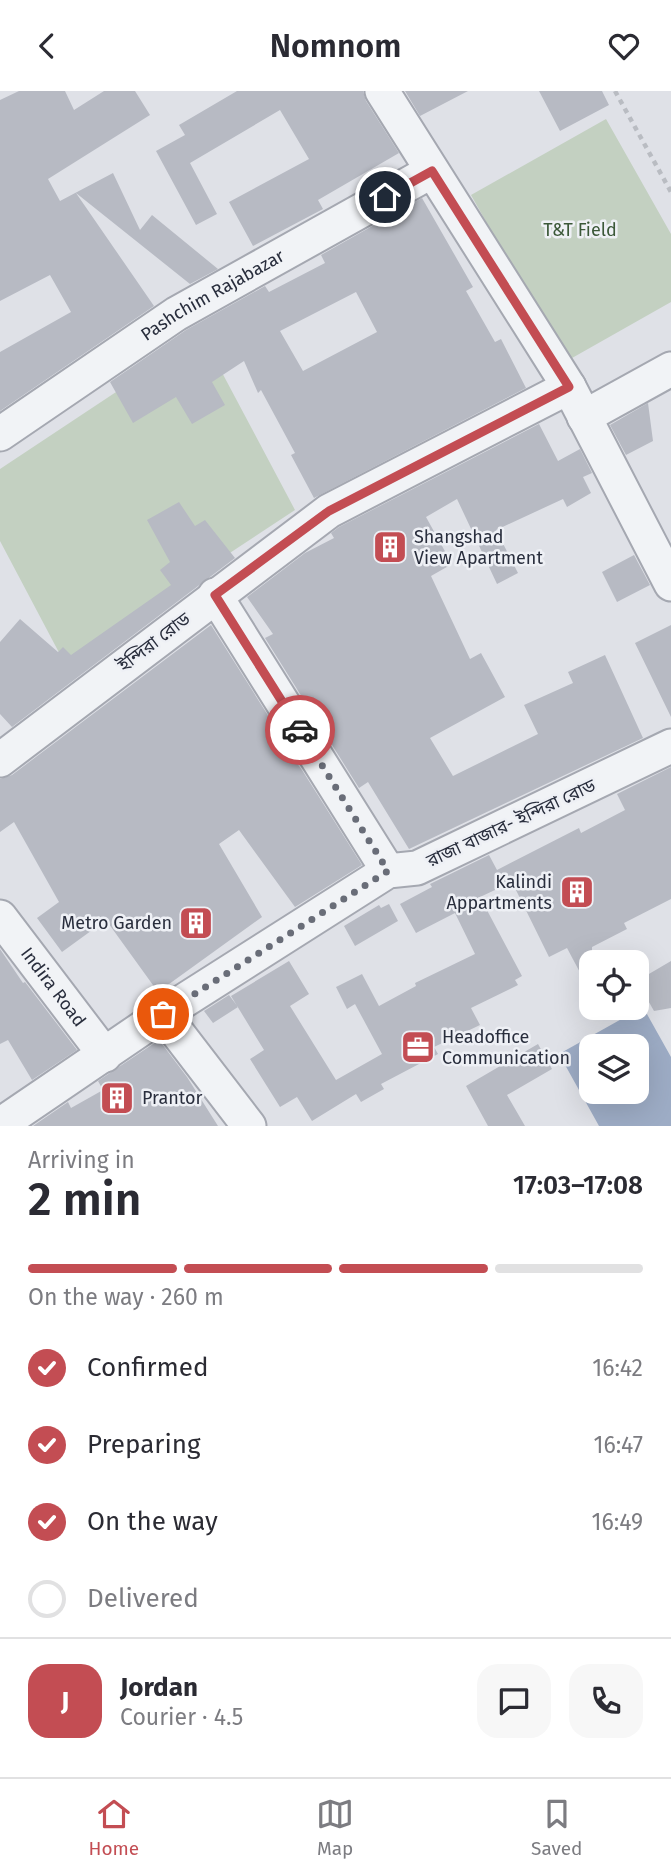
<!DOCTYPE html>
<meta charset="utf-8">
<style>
:root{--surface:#fff;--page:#f7f7f7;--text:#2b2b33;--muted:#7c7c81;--line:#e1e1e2;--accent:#c34d53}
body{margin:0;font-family:"Fira Sans","Noto Sans Bengali",sans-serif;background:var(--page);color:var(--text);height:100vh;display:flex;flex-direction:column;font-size:26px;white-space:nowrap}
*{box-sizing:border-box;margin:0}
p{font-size:23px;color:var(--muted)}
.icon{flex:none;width:38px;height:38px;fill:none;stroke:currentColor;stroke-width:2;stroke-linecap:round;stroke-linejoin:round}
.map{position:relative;height:1035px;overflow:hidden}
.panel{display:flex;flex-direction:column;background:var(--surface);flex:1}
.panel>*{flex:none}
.buttons{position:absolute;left:579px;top:859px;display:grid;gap:14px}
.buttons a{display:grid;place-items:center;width:70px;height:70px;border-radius:14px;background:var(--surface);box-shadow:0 7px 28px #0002;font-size:35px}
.pin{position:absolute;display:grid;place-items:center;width:60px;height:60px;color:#fff;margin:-30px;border:4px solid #fff;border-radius:50%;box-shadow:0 2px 7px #0007}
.courier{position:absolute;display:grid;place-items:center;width:70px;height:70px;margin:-35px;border:5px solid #c34d53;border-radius:50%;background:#fff;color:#222;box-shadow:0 2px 9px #0007}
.headline em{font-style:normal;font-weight:600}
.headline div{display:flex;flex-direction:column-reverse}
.headline{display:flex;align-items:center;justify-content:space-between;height:119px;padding:0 28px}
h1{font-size:46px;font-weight:600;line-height:52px}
.bar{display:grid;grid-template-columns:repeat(4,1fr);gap:10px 7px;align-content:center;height:84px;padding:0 28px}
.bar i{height:9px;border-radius:5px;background:var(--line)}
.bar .current{background:var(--accent)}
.bar p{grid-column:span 4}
.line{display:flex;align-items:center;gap:18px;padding:0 28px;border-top:2px solid var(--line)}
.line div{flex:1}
.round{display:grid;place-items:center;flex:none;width:74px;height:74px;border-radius:21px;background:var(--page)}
ol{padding:0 28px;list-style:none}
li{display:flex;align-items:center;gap:21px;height:77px}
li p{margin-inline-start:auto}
li .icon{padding:7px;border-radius:50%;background:var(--accent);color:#fff;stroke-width:4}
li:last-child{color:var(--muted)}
li i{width:38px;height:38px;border:4px solid var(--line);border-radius:50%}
header{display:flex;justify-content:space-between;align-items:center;height:91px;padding:0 28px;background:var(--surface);font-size:32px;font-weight:600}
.tab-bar{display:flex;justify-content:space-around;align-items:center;height:98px;border-top:2px solid var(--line);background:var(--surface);font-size:19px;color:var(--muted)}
.tab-bar a{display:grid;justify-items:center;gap:4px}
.tab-bar .current{color:var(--accent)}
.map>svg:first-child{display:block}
</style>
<header><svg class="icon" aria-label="back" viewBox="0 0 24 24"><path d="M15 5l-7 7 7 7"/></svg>Nomnom<svg class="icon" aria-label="heart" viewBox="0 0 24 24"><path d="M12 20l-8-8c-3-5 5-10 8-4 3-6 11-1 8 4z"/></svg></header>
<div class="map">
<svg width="671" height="1035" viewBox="0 0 671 1035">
<rect width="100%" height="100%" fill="#dfe1e7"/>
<path fill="#c3d0c1" d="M606,28L671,143V211L565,271L471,104Z
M202,244L295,419L64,571L0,450V378Z"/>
<path fill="#9dacc5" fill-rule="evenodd" d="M643,916L671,966V1035H599L559,963ZM592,956H637V1001H592Z"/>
<path fill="#b7bac3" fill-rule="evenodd" d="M19,0H65L74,19L104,0H135L150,24L48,88L60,110L113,82L140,139L152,124L218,178L190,193L76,102L154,215L0,320V261L71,221L50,184L0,210V9Z
M237,0H363L366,10L399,62L318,109L323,118L253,155L229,111L309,68L280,19L190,72L217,123L196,134L156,60L185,44L179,34Z
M405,0H468L420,25Z
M539,0H602L609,14L560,40Z
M422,107L473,196L466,200L495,251L501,248L526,297L314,407L291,364L295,362L261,299L258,302L244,270L212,291L225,314L192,333L176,306L133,332L110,291L186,239L265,195L269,201L325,172L321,164ZM356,201L377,241L303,280L280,240Z
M648,312L653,350L626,364L610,334Z
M539,333L558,370L580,358L592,382L583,386L591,402L567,416L563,408L496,439L518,482L497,493L457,408L426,426L452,473L431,485L470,568L481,562L505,606L430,647L453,685L538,643L524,614L573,592L568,581L605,564L643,647L409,758L368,691L359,697L265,547L273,543L247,506L305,462L334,447L331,442L339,436Z
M179,411L195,435L205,429L235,467L12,636L0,623V551L20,528L58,561L63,556L71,564L171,494L160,479L170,471L147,429Z
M634,464L650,494L617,511L602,481Z
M211,534L281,645L278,647L302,679L362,774L295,816L239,739L219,753L262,826L158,901L106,829L62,861L37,827L59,811L14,731L0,741V688L12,684Z
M671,534V626L635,552Z
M671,676V808L624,832L627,838L592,856V904L567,857L549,866L512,791L480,806L522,885L515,889L518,894L471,917L480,934L434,956L438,963L381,993L384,998L361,1011L356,1003L312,1030L297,1006L280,1016L250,968L264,959L231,905L289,870L309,903L290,915L336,989L382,963L355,913L347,918L336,896L362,883L379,915L416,895L415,892L475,863L455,822L416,842L400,813L432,796L430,793L489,764L497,779L579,737L581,742L625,719L617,703Z
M389,813L398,830L355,855L344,835L379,814L381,817Z
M0,858L23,892L25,891L77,959L32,989L8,949L0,953Z
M671,870V917L654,920L637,890Z
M229,904L238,916L213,932L204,920Z
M159,949L187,986L218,1035H33L68,1011L71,1017L103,999L98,990Z
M538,953L552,978L507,1004L525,1035H488L466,995Z"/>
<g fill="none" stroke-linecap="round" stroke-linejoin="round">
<g stroke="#a5a8b1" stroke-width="37">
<g id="minor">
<path d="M382,0L569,296L671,493"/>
<path d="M584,326L671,278"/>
<path id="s1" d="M0,343L176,223L432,80"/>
<path d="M215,504L388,780"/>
<path d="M0,669L329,420L569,296"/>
<path id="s2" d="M0,826L105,964"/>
<path d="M163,923L249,1035"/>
<path d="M0,1034L163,923L388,780L417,777L671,655"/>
</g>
</g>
<path stroke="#b9bcc2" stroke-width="4.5" stroke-dasharray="5 5" stroke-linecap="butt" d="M615,0L671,101"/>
<use href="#minor" stroke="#f1f3f6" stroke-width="33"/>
</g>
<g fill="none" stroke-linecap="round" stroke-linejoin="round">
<path stroke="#696d78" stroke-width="7" stroke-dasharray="0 12.6" d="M163,923L388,780L300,639"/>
<path stroke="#c34d53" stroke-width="9" d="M300,639L215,504L329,420L569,296L432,80L385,106"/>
</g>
<defs>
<g id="building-square" transform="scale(1.75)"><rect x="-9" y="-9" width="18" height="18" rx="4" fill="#c34d53" stroke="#eef0f5"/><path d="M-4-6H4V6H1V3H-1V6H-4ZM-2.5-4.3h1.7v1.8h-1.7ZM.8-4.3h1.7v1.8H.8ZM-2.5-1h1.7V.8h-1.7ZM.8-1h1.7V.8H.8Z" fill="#fff"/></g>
<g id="office-square" transform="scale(1.75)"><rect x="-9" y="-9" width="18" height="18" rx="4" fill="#c34d53" stroke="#eef0f5"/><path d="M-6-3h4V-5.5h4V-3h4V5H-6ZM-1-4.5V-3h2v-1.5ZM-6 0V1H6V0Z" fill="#fff"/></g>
</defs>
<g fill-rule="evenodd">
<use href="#building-square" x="390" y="456"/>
<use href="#building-square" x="577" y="801"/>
<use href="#building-square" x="196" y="832"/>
<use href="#office-square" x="418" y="956"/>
<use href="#building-square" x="117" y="1007"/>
</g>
<g text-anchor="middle" stroke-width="5" stroke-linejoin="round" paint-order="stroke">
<g font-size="18" fill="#3b5838" stroke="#eef0f5">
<text x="580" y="145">T&amp;T Field</text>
</g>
<g font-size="18" fill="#292e3d" stroke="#eef0f5">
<text dy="6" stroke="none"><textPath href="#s1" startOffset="254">Pashchim Rajabazar</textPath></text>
<text transform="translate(154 551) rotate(-37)" y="6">ইন্দিরা রোড</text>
<text transform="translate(511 732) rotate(-25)" y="6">রাজা বাজার- ইন্দিরা রোড</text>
<text dy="6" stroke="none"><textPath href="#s2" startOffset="88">Indira Road</textPath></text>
</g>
<g font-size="18" fill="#292e3d" stroke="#eef0f5" text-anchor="start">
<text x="414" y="452">Shangshad<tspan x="414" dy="21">View Apartment</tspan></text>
<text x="552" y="797" text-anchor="end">Kalindi<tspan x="552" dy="21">Appartments</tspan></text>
<text x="172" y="838" text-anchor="end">Metro Garden</text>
<text x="442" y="952">Headoffice<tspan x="442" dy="21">Communication</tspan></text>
<text x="142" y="1013">Prantor</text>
</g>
</g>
</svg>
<div class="buttons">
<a><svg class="icon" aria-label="locate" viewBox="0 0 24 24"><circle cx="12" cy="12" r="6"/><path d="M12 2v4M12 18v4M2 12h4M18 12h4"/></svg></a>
<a><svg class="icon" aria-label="layers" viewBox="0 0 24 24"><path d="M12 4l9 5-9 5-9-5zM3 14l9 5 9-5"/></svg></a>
</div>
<div class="pin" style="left:163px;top:923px;background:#ea580c"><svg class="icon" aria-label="bag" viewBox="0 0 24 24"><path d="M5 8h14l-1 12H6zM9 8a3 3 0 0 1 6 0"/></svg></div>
<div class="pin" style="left:385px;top:106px;background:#1f2937"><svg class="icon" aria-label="home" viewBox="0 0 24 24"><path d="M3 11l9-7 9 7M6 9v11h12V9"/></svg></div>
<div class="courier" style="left:300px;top:639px"><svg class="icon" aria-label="car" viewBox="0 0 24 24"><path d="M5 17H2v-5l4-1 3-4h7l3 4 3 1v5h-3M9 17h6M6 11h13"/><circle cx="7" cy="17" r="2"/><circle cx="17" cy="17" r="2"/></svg></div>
</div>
<section class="panel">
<div class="headline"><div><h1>2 min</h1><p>Arriving in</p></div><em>17:03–17:08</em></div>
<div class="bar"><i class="current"></i><i class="current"></i><i class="current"></i><i></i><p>On the way · 260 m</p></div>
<ol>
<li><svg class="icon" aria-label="check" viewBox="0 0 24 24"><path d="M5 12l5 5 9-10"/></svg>Confirmed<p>16:42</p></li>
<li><svg class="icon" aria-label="check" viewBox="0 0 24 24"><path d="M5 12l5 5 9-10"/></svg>Preparing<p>16:47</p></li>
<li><svg class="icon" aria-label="check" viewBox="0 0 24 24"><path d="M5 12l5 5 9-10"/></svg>On the way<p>16:49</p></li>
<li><i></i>Delivered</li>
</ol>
<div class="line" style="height:126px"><b class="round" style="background:var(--accent);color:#fff">J</b><div><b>Jordan</b><p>Courier · 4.5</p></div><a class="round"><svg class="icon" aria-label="chat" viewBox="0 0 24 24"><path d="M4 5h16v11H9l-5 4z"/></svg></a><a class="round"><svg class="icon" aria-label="phone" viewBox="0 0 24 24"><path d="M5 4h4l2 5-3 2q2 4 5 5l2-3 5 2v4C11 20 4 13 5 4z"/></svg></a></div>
</section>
<nav class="tab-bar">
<a class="current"><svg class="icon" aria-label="home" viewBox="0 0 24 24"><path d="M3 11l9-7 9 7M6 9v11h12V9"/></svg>Home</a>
<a><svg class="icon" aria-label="map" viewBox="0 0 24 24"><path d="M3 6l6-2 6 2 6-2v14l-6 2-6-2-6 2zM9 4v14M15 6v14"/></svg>Map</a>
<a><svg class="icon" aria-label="saved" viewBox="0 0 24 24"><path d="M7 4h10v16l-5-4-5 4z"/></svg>Saved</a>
</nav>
